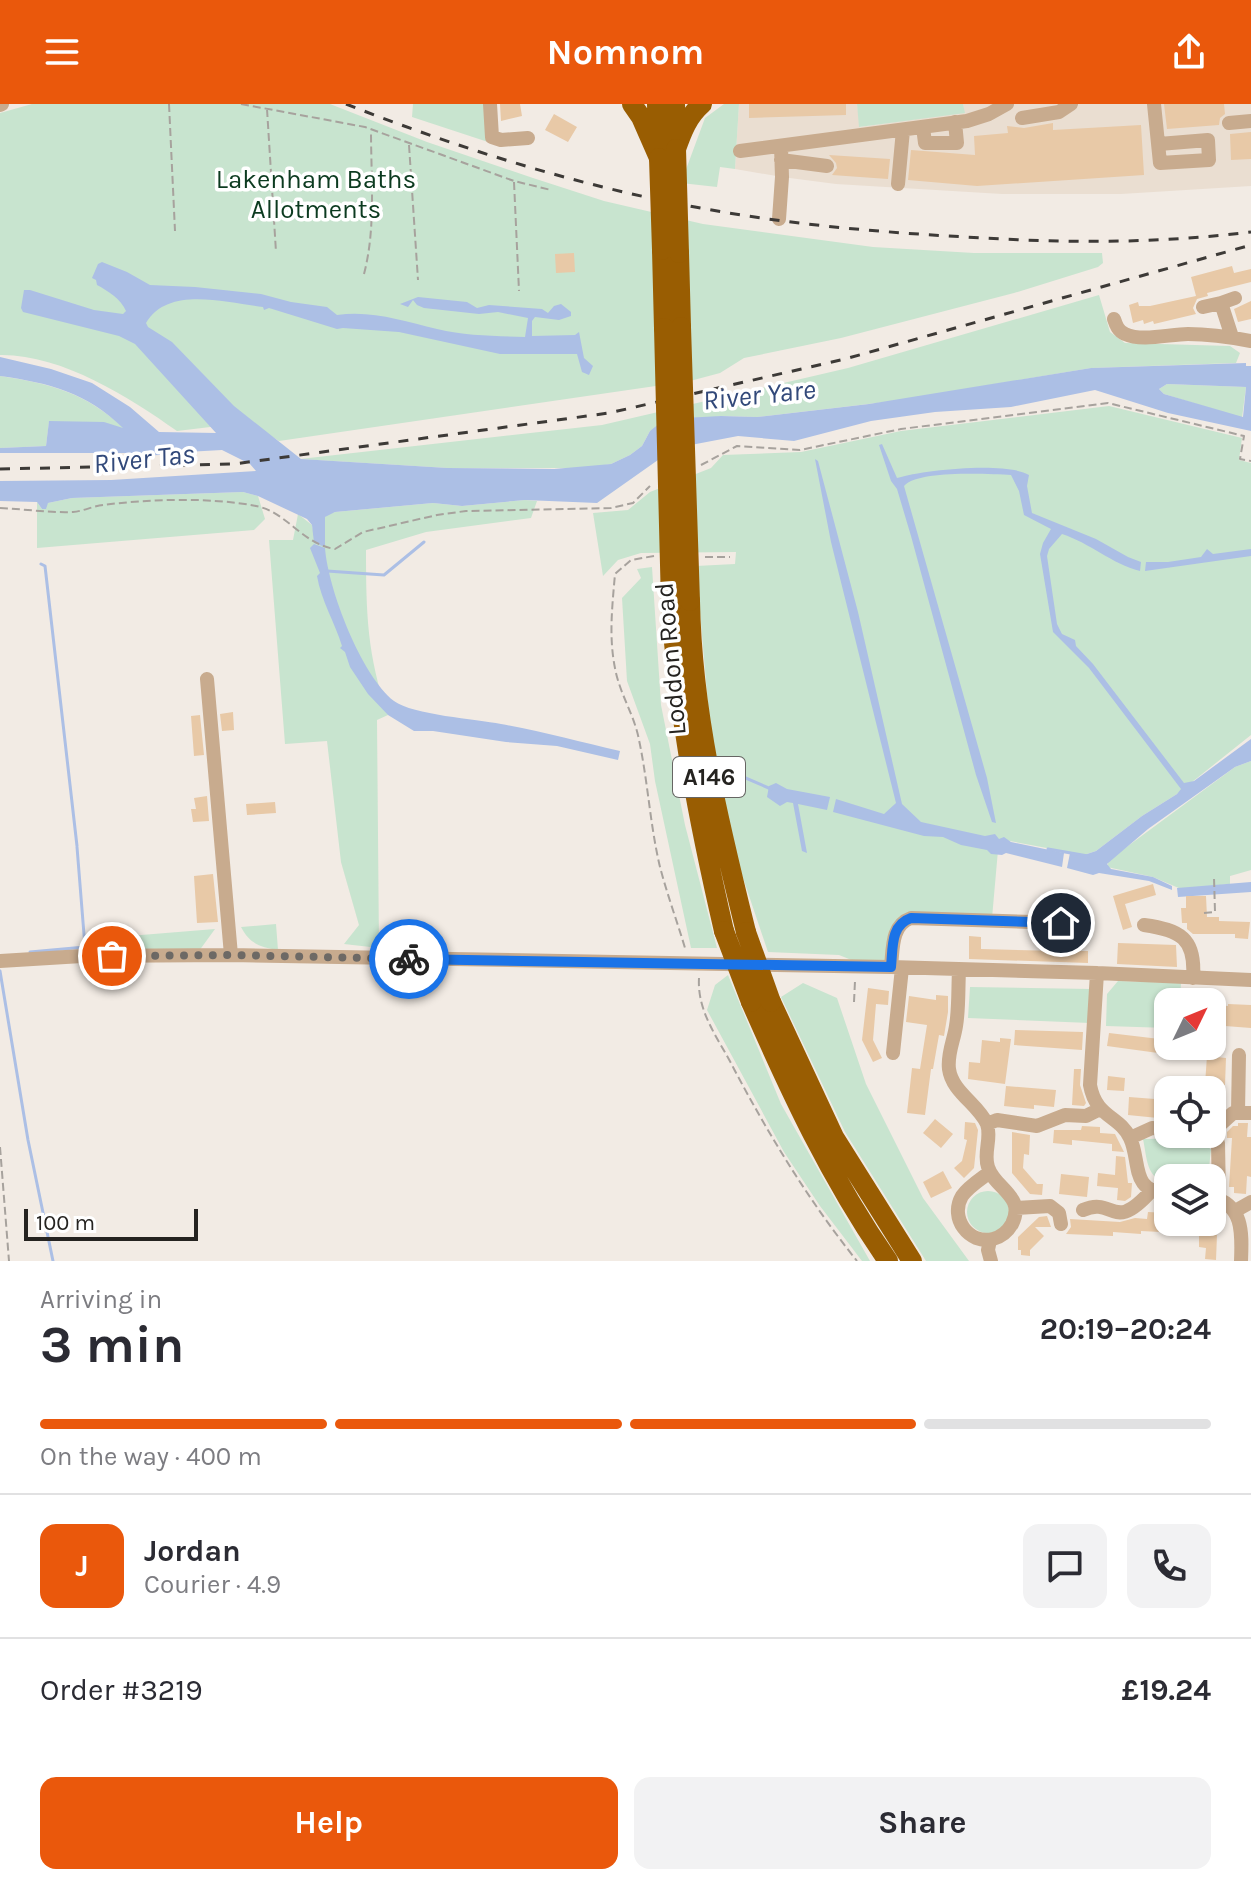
<!DOCTYPE html>
<meta charset="utf-8">
<style>
:root{--surface:#fff;--page:#f2f2f3;--text:#2b2b33;--muted:#7c7c81;--line:#e1e1e2;--accent:#ea580c}
body{margin:0;font-family:Karla,sans-serif;background:var(--page);color:var(--text);height:100vh;display:flex;flex-direction:column;font-size:30px;white-space:nowrap}
*{box-sizing:border-box;margin:0}
p{font-size:26px;color:var(--muted)}
.icon{flex:none;width:44px;height:44px;fill:none;stroke:currentColor;stroke-width:2;stroke-linecap:round;stroke-linejoin:round}
.map{position:relative;height:1157px;overflow:hidden}
.details{display:flex;flex-direction:column;background:var(--surface);flex:1}
.details>*{flex:none}
.needle{width:52px;rotate:47deg}
.fabs{position:absolute;left:1154px;top:884px;display:grid;gap:16px}
.fabs a{display:grid;place-items:center;width:72px;height:72px;border-radius:16px;background:var(--surface);box-shadow:0 2px 6px #0004;font-size:40px}
.scale{position:absolute;left:24px;bottom:20px;width:174px;box-sizing:border-box;padding-left:8px;border:4px solid #252320;border-top:0;font-size:22px;line-height:28px;white-space:nowrap;color:#252320;-webkit-text-stroke:6px #fff;paint-order:stroke}
.pin{position:absolute;display:grid;place-items:center;width:68px;height:68px;color:#fff;margin:-34px;border:4px solid #fff;border-radius:50%;box-shadow:0 2px 8px #0007}
.courier{position:absolute;display:grid;place-items:center;width:80px;height:80px;margin:-40px;border:6px solid #1a73e8;border-radius:50%;background:#fff;color:#222;box-shadow:0 2px 10px #0007}
.summary em{font-style:normal;font-weight:700}
.summary div{display:flex;flex-direction:column-reverse}
.summary{display:flex;align-items:center;justify-content:space-between;height:136px;padding:0 40px}
h1{font-size:52px;font-weight:700;line-height:60px}
.bar{display:grid;grid-template-columns:repeat(4,1fr);gap:12px 8px;align-content:center;height:96px;padding:0 40px}
.bar i{height:10px;border-radius:6px;background:var(--line)}
.bar .current{background:var(--accent)}
.bar p{grid-column:span 4}
.line{display:flex;align-items:center;gap:20px;padding:0 40px;border-top:2px solid var(--line)}
.line div{flex:1}
.round{display:grid;place-items:center;flex:none;width:84px;height:84px;border-radius:16px;background:var(--page)}
.button{display:flex;gap:16px;margin-top:auto;padding:16px 40px}
.button a{flex:1;height:92px;border-radius:16px;background:var(--accent);color:#fff;font-size:32px;font-weight:700;line-height:92px;text-align:center}
.button a+a{background:var(--page);color:var(--text)}
header{display:flex;justify-content:space-between;align-items:center;height:104px;padding:0 40px;background:var(--accent);color:#fff;font-size:36px;font-weight:700}
.map>svg:first-child{display:block}
</style>
<header><svg class="icon" aria-label="menu" viewBox="0 0 24 24"><path d="M4 6h16M4 12h16M4 18h16"/></svg>Nomnom<svg class="icon" aria-label="share" viewBox="0 0 24 24"><path d="M12 15V3M7 8l5-5 5 5M5 13v7h14v-7"/></svg></header>
<div class="map">
<svg width="1251" height="1157" viewBox="0 0 1251 1157">
<rect width="100%" height="100%" fill="#f2ebe4"/>
<path fill="#eaded1" d="M739,0H857L860,23L964,8L963,0H1251V82L1121,90H1002L836,80L782,73L735,65Z"/>
<path fill="#c8e4cf" d="M32,0H330L427,38L533,74L604,97L703,120L873,143L974,149H1102L1103,159L1098,163L1014,189L841,234L744,254L720,269L690,277L279,337L255,322L227,321L177,327C129,293 61,250 0,251V9Z
M413,0H485L488,38L412,13Z
M724,0H739L735,65L720,63L717,83L681,79L705,14Z
M857,0H963L965,9L859,23Z
M1099,191L1110,228L1125,239L1230,242L1240,249L1236,259L1091,264L894,297L757,313L721,312L650,327L642,342L630,351L611,360L587,364H448L300,355L602,321L848,264Z
M0,272C52,280 86,289 125,325L49,318L46,342L0,344Z
M1167,280L1246,283L1242,314L1164,290L1159,285Z
M1109,302L1242,334L1239,356L1251,359V631L1177,690L1142,712L1096,747L1084,751L999,735L992,814L907,811L890,858L859,859L839,851L768,848L738,759L712,647L696,462L735,460L736,448L641,449L618,456L603,472L593,409L628,406L650,388L711,364L723,351L801,348L901,327Z
M243,388L258,392L265,415L254,426L37,444V398L42,405L48,399L72,394Z
M525,396L537,397L531,414L426,428L366,446C366,508 367,552 388,611L377,616L379,844L344,840L359,821L341,758L327,637L285,640L269,436H293L298,410L312,421L315,436L326,411L335,408L433,399L462,402Z
M652,463L661,601L685,721L717,844H691L655,677L650,640L627,577L622,494L641,474L637,465Z
M1251,657V766L1230,772V780L1181,785L1153,773L1107,763L1109,756L1235,663Z
M276,820L278,846C260,843 250,840 241,823Z
M215,825L199,847L93,846L92,835Z
M728,871L781,1000L870,1157H862L820,1102L784,1048L707,906L715,881Z
M1118,877L1181,879L1180,898H1168V924L1106,922L1107,890Z
M803,879L837,894L866,980L923,1094L969,1157H926L845,1028L781,893Z
M970,883L1091,885L1090,919L968,914Z
M1191,1034L1211,1045L1208,1074H1168V1078C1146,1076 1147,1053 1143,1035Z
M967 1108a21 21 0 1 1 42 0a21 21 0 1 1-42 0Z"/>
<path fill="#acbfe5" fill-rule="evenodd" d="M102,158L127,168L150,181L195,183L261,190L291,198L327,203L337,211C372,206 403,217 437,225C466,232 495,232 525,233L528,214L498,208L479,210L424,204L417,201L413,196L408,203L400,200L418,193L467,198L477,204L489,201L542,205L548,209L554,202L561,200L571,208V212L559,216L535,213L532,217V232L575,231L579,228L584,254L593,262L589,271L582,268L577,250H500L399,228L343,224L337,225L269,204L264,206L263,203C227,199 168,181 146,219L148,223L172,238L234,302L301,355L448,364L554,365L611,360L630,351L642,342L650,327L665,315L721,312L757,313L869,300L1091,264L1246,259V262H1251V327L1168,309L1095,286L1011,303L935,308L871,317L794,337L738,332L675,344L597,399L525,396L462,402L433,399L335,408L325,413V443L314,439L312,421L307,415L258,392L243,388L72,394L48,399L46,405H42L37,398L0,397V377L111,376L256,367L250,360L222,346L168,349H0V344L46,342L49,317L104,318L123,324C87,289 50,279 0,272V253L51,265L92,279L130,303L159,328L216,329L135,240L119,232L23,208L21,204L24,186H30L94,206L123,210L126,207C121,195 108,187 97,181L96,176L92,174L98,160ZM1167,280L1246,283L1243,313L1164,290L1159,285Z
M882,340L897,374C923,366 1006,357 1029,371L1027,382L1032,409L1096,435L1128,453L1141,458L1140,467C1112,460 1090,439 1062,430L1049,445L1047,452L1057,520L1062,530L1075,536L1076,542L1093,560L1184,679L1194,677L1251,635V657L1235,663L1148,725L1107,760L1111,765L1153,773L1172,782V786L1149,777L1099,769L1093,771L1067,764L1070,749L1084,751L1096,747L1142,712L1177,690L1181,685L1089,564L1053,528L1040,450L1043,439L1051,425L1024,411L1019,387L1011,371C988,370 918,366 904,382L987,674L996,719L992,718L976,671L911,432L897,385L891,377L879,341Z
M815,355L818,357L858,508L902,700L921,718L985,732L995,730L999,735L1004,733L1011,738L1064,749L1062,763L1006,749L1002,751L991,750L987,746L961,741L943,733L924,732L833,708L836,695L884,710L896,699L831,438Z
M314,440L325,444C328,485 361,571 394,597C413,611 476,615 501,620C541,627 580,638 620,647L618,656L557,642L506,638L433,627H414L388,611L368,590L350,563L345,548L340,544L342,542C335,519 321,496 317,472L320,469L310,444Z
M1207,445L1213,450L1251,445V452L1145,467L1146,458H1168L1201,453Z
M776,679L787,685L830,693L827,706L798,700L807,749L802,747L793,699L787,698L780,702L767,693L769,682Z
M1251,778V788L1178,793L1177,784Z"/>
<g fill="none" stroke-linecap="round" stroke-linejoin="round">
<path stroke="#acbfe5" stroke-width="3" d="M150,350L168,349
M41,460L45,462L77,742
M327,467L384,471L424,438
M727,666L771,685
M1048,745L1088,752
M30,848L85,843L77,743
M0,867L28,1036L53,1157"/>
</g>
<path fill="#e8c9a7" d="M500,0H520L522,12L501,17Z
M749,0H846V11L749,14Z
M1164,0H1224L1225,10L1220,14L1219,21L1167,25Z
M554,10L577,23L568,38L545,26Z
M1053,19V26L1141,21L1144,71L977,82L908,76L911,46L975,51L974,32L1008,29L1007,22L1024,24Z
M1251,28V55L1231,56L1230,30Z
M829,51L890,55L888,75L832,71L837,64L836,59Z
M574,149L575,168L556,169L555,150Z
M1232,162L1234,169L1251,165V178L1207,189L1208,192L1197,195L1193,204L1196,210L1154,220L1153,217L1144,220L1143,216L1133,219L1129,201L1138,198L1139,202H1150L1196,192L1191,173Z
M1251,197V215L1238,218L1234,205Z
M233,608L234,626L222,627L220,610Z
M200,611L204,651L194,652L191,612Z
M207,692L209,717L193,718L191,705H196L194,694Z
M275,698L276,709L247,711L246,700Z
M213,770L218,818L197,819L194,772Z
M1153,780L1156,791L1125,800L1132,823L1123,826L1113,792Z
M1186,792H1206L1207,813H1219V817L1250,818L1248,835L1235,834V830H1193L1187,825V819H1182L1181,804H1186Z
M969,832L981,833V845L1060,847V837H1069V847H1088V859L969,855Z
M1118,839L1176,841L1177,863L1117,860Z
M868,884L889,887L888,901L876,900L873,936L882,954L873,958L862,936Z
M936,891L948,892V908L944,932L939,931L933,965H931L925,1011L907,1009L912,964L920,965L927,921L906,918L909,892L936,896Z
M1228,900L1251,901V924L1212,921V901L1228,902Z
M1015,926L1083,928L1082,946L1014,941Z
M1109,929L1168,936V942H1181L1180,952L1107,942Z
M1000,934L1011,935L1005,980L968,975L969,958L980,959L982,936L1000,938Z
M1207,952L1226,954L1225,981L1205,980Z
M1074,965H1081L1080,981L1086,999L1084,1002L1072,1001Z
M1108,972L1125,974L1124,987L1107,986Z
M1006,982L1056,986L1054,1003L1034,1001V1005L1004,1002Z
M1129,993L1168,996V1015L1128,1011Z
M935,1015L953,1030L941,1044L923,1029Z
M965,1018L975,1019L978,1026L974,1064L964,1074L954,1064L962,1057L967,1036L964,1035Z
M1238,1019H1248L1247,1033H1251V1073L1247,1072L1246,1090L1234,1089V1083H1229L1232,1034H1227V1028L1233,1022H1238Z
M1082,1022L1100,1023V1029L1115,1030L1124,1048L1112,1047V1040L1072,1036V1041L1053,1039L1054,1026H1081Z
M1012,1028L1030,1031L1029,1051L1024,1050L1023,1064L1037,1080H1043L1042,1091L1030,1090L1012,1069Z
M1116,1052L1125,1053L1128,1079H1132L1131,1093L1125,1097L1117,1096L1118,1084L1097,1082L1098,1069L1115,1071Z
M943,1067L952,1084L931,1094L923,1078Z
M1061,1070L1089,1073L1087,1093L1059,1090Z
M1148,1108L1168,1109V1118H1200L1199,1130L1141,1127V1130L1113,1128V1132L1066,1130L1071,1123L1070,1115L1120,1118L1135,1114L1147,1115Z
M1047,1112L1051,1123H1035L1044,1132L1030,1146V1152L1021,1151V1146H1018V1133L1039,1113Z
M1199,1131H1217L1216,1156L1205,1155L1206,1144L1199,1143Z"/>
<g fill="none" stroke-linecap="round" stroke-linejoin="round">
<path stroke="#a7a29d" stroke-width="2" stroke-dasharray="8 4" stroke-linecap="butt" d="M169,0L175,127
M241,0L365,23L514,77L551,86
M267,5L276,148
M409,41L418,176
M514,78L519,187
M364,170C376,124 371,74 371,27
M701,361L737,342L800,346L901,325L1108,299L1244,332L1240,355L1251,357
M0,404C24,405 49,409 73,408C84,407 93,402 103,401C150,395 210,393 256,402C287,408 302,440 335,445L363,428L437,411L466,407L611,404L633,399L650,382
M654,452L631,456L615,470C612,505 608,538 617,573C623,595 635,614 639,636C648,678 650,721 660,763C667,790 677,817 685,844
M705,453H730
M1204,809L1215,808L1214,774
M699,874C697,909 719,935 734,965C770,1033 809,1097 857,1157
M854,898L855,877
M0,1043L9,1157"/>
<path stroke="#c8ab8e" stroke-width="14" d="M490,0L492,33L501,36L528,34
M1154,0L1160,59L1209,56L1208,36L1159,40
M0,1L2,0
M1022,14L1059,8L1071,0
M1229,19L1251,17
M923,23L925,39H957L955,18
M740,47L967,17L989,10L1007,0
M781,56L827,62
M898,80L903,26
M779,115L782,73L781,42
M1203,203L1221,199
M1114,215C1116,221 1118,227 1125,230C1142,238 1170,230 1188,230C1209,230 1230,233 1251,237
M1232,233L1221,199L1235,194
M207,575L231,851
M1144,821C1180,826 1196,834 1193,874
M0,857L82,852L231,851L891,863L1097,869L1251,876
M891,863C893,845 891,821 911,814L1061,819
M959,867C958,885 959,904 956,922C954,936 947,950 949,965C952,988 978,1000 987,1020C992,1034 983,1049 988,1063C995,1085 1026,1092 1012,1120C1008,1127 1001,1133 993,1135C969,1141 949,1114 962,1092C969,1082 981,1075 990,1068
M1097,869L1090,981C1096,1014 1119,1011 1130,1034C1141,1057 1130,1089 1168,1089
M893,949L902,864
M1238,1008L1239,951
M987,1020L997,1016L1037,1022L1065,1011L1086,1012L1100,1005
M1212,1028L1233,1009H1251
M1209,1030L1218,1039L1219,1094
M1130,1034L1152,1024L1168,1025
M1212,1093C1244,1101 1242,1130 1241,1157
M1016,1104L1050,1102L1059,1109L1061,1120
M1083,1106C1115,1092 1112,1131 1152,1086
M1235,1107L1251,1098
M990,1136L988,1146L991,1157"/>
<path stroke="#995d02" stroke-width="20" d="M632,0L641,13L659,54
M657,0L658,42
M675,0L676,36
M676,45C682,28 688,12 702,0
M662,146L664,224
M679,149L681,223
M690,497C692,610 719,719 746,828
M671,500C678,611 699,719 724,827
M751,898C791,989 831,1075 888,1157
M771,898L834,1033L912,1157"/>
<path stroke="#3d3a37" stroke-width="3" stroke-dasharray="10 10" stroke-linecap="butt" d="M346,0C458,44 576,81 695,103C784,120 876,128 966,133C1061,139 1156,140 1251,128
M0,365L234,360L609,309L845,255L1251,141"/>
<path stroke="#995d02" stroke-width="20" d="M676,45L679,149
M659,54L662,146
M681,223L690,497
M664,224L671,500
M724,827L751,898
M746,828L771,898"/>
</g>
<g fill="none" stroke-linecap="round" stroke-linejoin="round">
<path stroke="#6d6965" stroke-width="8" stroke-dasharray="0 14.4" d="M112,852L231,851L409,855"/>
<path stroke="#1a73e8" stroke-width="10" d="M409,855L891,863C893,845 890,821 911,814L1061,819"/>
</g>
<g text-anchor="middle" stroke-width="7" stroke-linejoin="round" paint-order="stroke">
<rect fill="#fff" stroke="#666563" stroke-width="2" x="673" y="653" width="72" height="40" rx="6"/>
<g font-size="24" font-weight="bold" fill="#252320">
<text x="709" y="681">A146</text>
</g>
<g font-size="26" fill="#0c3b20" stroke="#fff">
<text x="316" y="84">Lakenham Baths<tspan x="316" dy="30">Allotments</tspan></text>
</g>
<g font-size="26" fill="#252320" stroke="#fff">
<text transform="translate(670 555) rotate(-95)" y="9">Loddon Road</text>
</g>
<g font-size="28" font-style="italic" fill="#32497a" stroke="#fff">
<text transform="translate(759 290) rotate(-6)" y="10">River Yare</text>
<text transform="translate(144 354) rotate(-6)" y="10">River Tas</text>
</g>
</g>
</svg>
<div class="fabs">
<a><svg class="needle" viewBox="-14 -14 28 28"><path d="M0-13l5 13h-10z" fill="#e53935"/><path d="M0 13l5-13h-10z" fill="#7c7c81"/></svg></a>
<a><svg class="icon" aria-label="locate" viewBox="0 0 24 24"><circle cx="12" cy="12" r="6"/><path d="M12 2v4M12 18v4M2 12h4M18 12h4"/></svg></a>
<a><svg class="icon" aria-label="layers" viewBox="0 0 24 24"><path d="M12 4l9 5-9 5-9-5zM3 14l9 5 9-5"/></svg></a>
</div>
<div class="scale">100 m</div>
<div class="pin" style="left:112px;top:852px;background:#ea580c"><svg class="icon" aria-label="bag" viewBox="0 0 24 24"><path d="M5 8h14l-1 12H6zM9 8a3 3 0 0 1 6 0"/></svg></div>
<div class="pin" style="left:1061px;top:819px;background:#1f2937"><svg class="icon" aria-label="home" viewBox="0 0 24 24"><path d="M3 11l9-7 9 7M6 9v11h12V9"/></svg></div>
<div class="courier" style="left:409px;top:855px"><svg class="icon" aria-label="bike" viewBox="0 0 24 24"><circle cx="6" cy="16" r="4"/><circle cx="18" cy="16" r="4"/><path d="M6 16l4-8h5l3 8M10 8l3 8H6M13 5h3"/></svg></div>
</div>
<section class="details">
<div class="summary"><div><h1>3 min</h1><p>Arriving in</p></div><em>20:19–20:24</em></div>
<div class="bar"><i class="current"></i><i class="current"></i><i class="current"></i><i></i><p>On the way · 400 m</p></div>
<div class="line" style="height:144px"><b class="round" style="background:var(--accent);color:#fff">J</b><div><b>Jordan</b><p>Courier · 4.9</p></div><a class="round"><svg class="icon" aria-label="chat" viewBox="0 0 24 24"><path d="M4 5h16v11H9l-5 4z"/></svg></a><a class="round"><svg class="icon" aria-label="phone" viewBox="0 0 24 24"><path d="M5 4h4l2 5-3 2q2 4 5 5l2-3 5 2v4C11 20 4 13 5 4z"/></svg></a></div>
<div class="line" style="height:104px"><div>Order #3219</div><b>£19.24</b></div>
<div class="button"><a>Help</a><a>Share</a></div>
</section>
